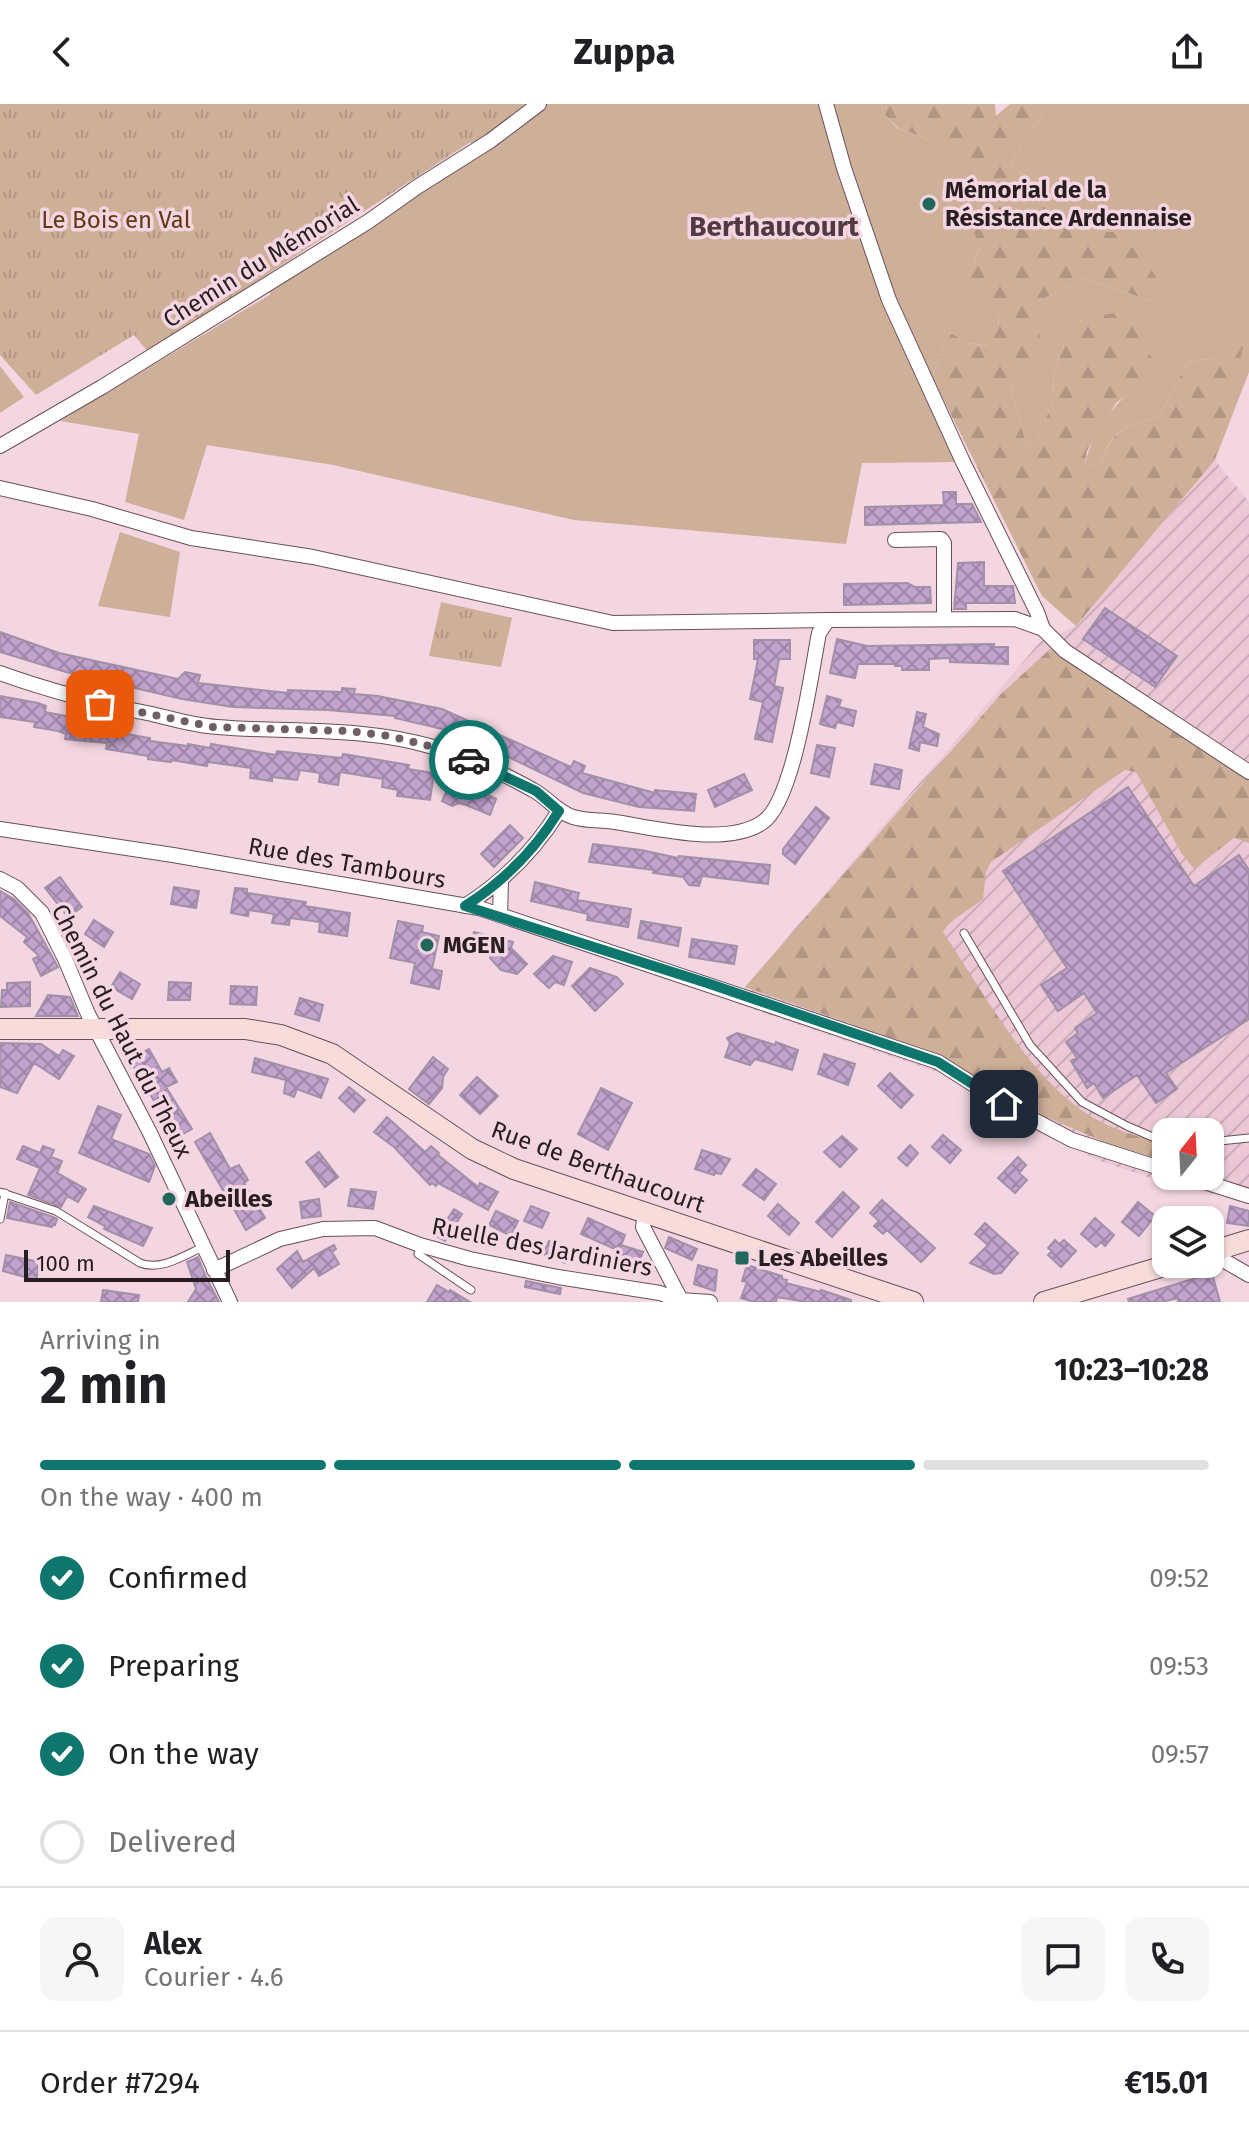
<!DOCTYPE html>
<meta charset="utf-8">
<style>
:root{--surface:#fff;--page:#f6f6f6;--text:#202124;--muted:#757577;--line:#e0e0e0;--accent:#0f766e}
body{margin:0;font-family:"Fira Sans",sans-serif;background:var(--page);color:var(--text);height:100vh;display:flex;flex-direction:column;font-size:30px;white-space:nowrap}
*{box-sizing:border-box;margin:0}
p{font-size:26px;color:var(--muted)}
.icon{flex:none;width:44px;height:44px;fill:none;stroke:currentColor;stroke-width:2;stroke-linecap:round;stroke-linejoin:round}
.map{position:relative;height:1198px;overflow:hidden}
.side{display:flex;flex-direction:column;background:var(--surface);flex:1}
.side>*{flex:none}
.needle{width:52px;rotate:18deg}
.buttons{position:absolute;left:1152px;top:1014px;display:grid;gap:16px}
.buttons a{display:grid;place-items:center;width:72px;height:72px;border-radius:16px;background:var(--surface);box-shadow:0 2px 6px #0004;font-size:40px}
.scale{position:absolute;left:24px;bottom:20px;width:206px;box-sizing:border-box;padding-left:8px;border:4px solid #281d22;border-top:0;font-size:22px;line-height:28px;white-space:nowrap;color:#281d22;-webkit-text-stroke:6px #f4d6e2;paint-order:stroke}
.pin{position:absolute;display:grid;place-items:center;width:68px;height:68px;color:#fff;margin:-34px;border-radius:16px;box-shadow:0 4px 12px #0006}
.courier{position:absolute;display:grid;place-items:center;width:80px;height:80px;margin:-40px;border:6px solid #0f766e;border-radius:50%;background:#fff;color:#222;box-shadow:0 2px 10px #0007}
.summary em{font-style:normal;font-weight:700}
.summary div{display:flex;flex-direction:column-reverse}
.summary{display:flex;align-items:center;justify-content:space-between;height:136px;padding:0 40px}
h1{font-size:52px;font-weight:700;line-height:60px}
.bar{display:grid;grid-template-columns:repeat(4,1fr);gap:12px 8px;align-content:center;height:96px;padding:0 40px}
.bar i{height:10px;border-radius:6px;background:var(--line)}
.bar .on{background:var(--accent)}
.bar p{grid-column:span 4}
.line{display:flex;align-items:center;gap:20px;padding:0 40px;border-top:2px solid var(--line)}
.line div{flex:1}
.round{display:grid;place-items:center;flex:none;width:84px;height:84px;border-radius:16px;background:var(--page)}
ol{padding:0 40px;list-style:none}
li{display:flex;align-items:center;gap:24px;height:88px}
li p{margin-inline-start:auto}
li .icon{padding:8px;border-radius:50%;background:var(--accent);color:#fff;stroke-width:4}
li:last-child{color:var(--muted)}
li i{width:44px;height:44px;border:4px solid var(--line);border-radius:50%}
header{display:flex;justify-content:space-between;align-items:center;height:104px;padding:0 40px;background:var(--surface);font-size:36px;font-weight:700}
.map>svg:first-child{display:block}
</style>
<header><svg class="icon" aria-label="back" viewBox="0 0 24 24"><path d="M15 5l-7 7 7 7"/></svg>Zuppa<svg class="icon" aria-label="share" viewBox="0 0 24 24"><path d="M12 15V3M7 8l5-5 5 5M5 13v7h14v-7"/></svg></header>
<div class="map">
<svg width="1249" height="1198" viewBox="0 0 1249 1198">
<defs>
<pattern id="industrial-furrows" width="10" height="10" patternUnits="userSpaceOnUse" patternTransform="scale(2)"><rect width="10" height="10" fill="#ecc8d7"/><path d="M-1 1l2-2M0 10L10 0M9 11l2-2" fill="none" stroke="#caabb8"/></pattern>
<pattern id="forest-firs" width="22" height="20" patternUnits="userSpaceOnUse" patternTransform="scale(2)"><rect width="22" height="20" fill="#ceaf98"/><path d="M5 1l3.5 6h-7zM16 11l3.5 6h-7z" fill="#b19683"/></pattern>
<pattern id="park-tufts" width="24" height="20" patternUnits="userSpaceOnUse" patternTransform="scale(2)"><rect width="24" height="20" fill="#ceaf98"/><path d="M3 7l-1-3M5 7V3M7 7l1-3M15 17l-1-3M17 17v-4M19 17l1-3" fill="none" stroke="#b19683"/></pattern>
<pattern id="building-cross-hatch" width="8" height="8" patternUnits="userSpaceOnUse" patternTransform="scale(2)"><rect width="8" height="8" fill="#c2a3ce"/><path d="M0 0l8 8M0 8l8-8" fill="none" stroke="#9e84a7"/></pattern>
</defs>
<rect width="100%" height="100%" fill="#f4d6e2"/>
<path fill="url(#industrial-furrows)" fill-rule="evenodd" d="M1215,356L1249,398V1098L1172,1081L1097,1056L943,970L732,898L1040,538L1076,522ZM1166,1028H1210V1072H1166Z"/>
<path fill="#ceaf98" d="M526,0H882L883,9L897,24L924,34L976,67L984,84L968,126L975,131L980,143L974,158L969,192L986,199L999,210L998,226L989,242L968,239L949,228L932,273L919,247L963,358L862,359L846,440L574,416L333,361L207,341L184,416L125,398L139,330L60,317L271,190L264,183L488,37L467,39Z
M1038,0H1249V268L1215,356L1246,229L1216,254L1188,257L1159,314C1125,320 1112,326 1100,360L1085,362C1089,336 1110,304 1130,288L1082,214L1064,240L1053,271L1054,293L1039,333L1027,343L1011,285L1028,263L1033,200L1085,174L1156,199L1114,128L1074,129L1049,109L1027,75L1011,60L1027,31L1043,12Z
M0,262L24,293L0,309Z
M120,428L180,448L170,513L98,502Z"/>
<path fill="url(#forest-firs)" d="M882,0H995L996,12L1010,0H1038L1043,12L1027,31L1011,60L1027,75L1049,109L1074,128H1114L1144,154L1165,187L1156,199L1085,174L1033,200L1040,232L1028,263L1011,285L1027,343L1039,333L1054,293L1053,271L1064,240L1082,214L1116,209L1135,221L1155,260L1147,277L1116,299L1087,347L1085,362L1100,360C1113,326 1125,320 1159,314L1188,257L1216,254L1247,228L1215,356L1076,522L1042,492L932,273L949,228L968,239L988,242L998,226L999,210L986,199L968,192V174L980,143L975,131L967,126L984,84L976,67L924,34L898,24L883,9Z
M1050,545L1062,549L1249,666V739L1234,734L1194,765L1182,750L1136,668L1125,666L991,758L986,768L983,795C969,807 952,813 943,828C982,886 1031,977 1092,1013C1114,1026 1141,1034 1166,1040V1057L1107,1039L1044,1012L937,950L745,883L1001,590Z"/>
<path fill="url(#park-tufts)" d="M0,0H529L148,248L134,231L36,291L0,251Z
M441,498L512,514L501,563L429,552Z"/>
<path fill="url(#building-cross-hatch)" stroke="#a191a7" stroke-width="2" d="M943,388H956V400H972L981,418L865,421V403L944,401Z
M984,458V482H1013L1015,499H966V505H954L958,459Z
M908,479L915,483H930L931,499L844,501V480Z
M1105,504L1177,552L1155,583L1083,535Z
M0,528L59,549L178,575L185,568L200,571L198,579L288,589V586L342,588V584L355,585L354,590L378,592L442,605L571,663L574,657L585,662L582,669L655,689V686L696,690L694,707L639,703L583,689L498,648L451,629V627L395,614V612L328,606L233,603L182,595L66,568L0,548Z
M837,535L867,542L994,540V543H1008V560L950,558V554L929,555V566H902V562H895V560H858L855,574L830,569Z
M754,536H790V555H779L774,582L783,584L772,638L755,635L763,598L750,595L758,555H754Z
M0,592L38,599L46,602L45,608L87,616V618L110,622L109,627L150,634V637L188,642V640L210,644L211,640L276,651L277,647L342,654L343,650L409,661L408,665L434,669L430,696L397,692L398,686L382,683L383,675L340,668L338,681L319,678L320,669L300,666L297,676L272,673V677L250,674L251,664L208,658L207,662L171,656V658L148,655V652L106,645L107,639L65,635L66,630L58,627L34,623L35,618L0,613Z
M827,592L841,596L839,603L856,607L853,622L837,618L835,624L820,620Z
M917,608L926,610L923,623L939,630L937,642L920,638L919,647L909,644Z
M817,641L835,644L829,673L811,669Z
M875,660L902,666L899,685L871,680Z
M744,670L752,686L715,703L708,686Z
M453,673L496,695L490,711L466,701L459,699L452,702L442,697Z
M1128,683L1194,782L1239,751L1249,766V915L1166,969L1177,985L1156,999L1137,971L1103,994L1094,979L1087,984L1071,957L1077,954L1066,938L1078,929L1075,924L1097,909L1084,889L1058,907L1041,881L1067,864L1003,767Z
M816,703L829,714L795,760L783,750V745Z
M510,721L523,734L494,763L481,750Z
M593,740L641,746L678,754L679,752L770,761L768,780L702,772L699,782L689,781L683,773L653,769L654,766L589,758Z
M60,773L82,803L68,813L45,784Z
M535,778L579,789L577,796L631,805L628,823L587,816L588,810L531,797Z
M174,783L199,787L196,804L171,800Z
M235,784L247,785V789L306,798L305,802L350,809L347,832L319,828L320,818L290,814L289,821L272,819L274,810L249,806L248,812L231,809Z
M0,787L14,795L28,809L58,863L41,872L33,855L39,852L24,838L27,833L0,812Z
M94,816L113,828L104,843L85,830Z
M398,817L423,822L422,828L439,832L432,865L442,867L439,885L411,879L415,859L390,854Z
M641,817L681,824L678,842L638,834Z
M474,828L513,838L511,844L527,860L517,870L501,866L490,854L492,846L471,839Z
M692,835L737,842L734,860L689,853Z
M553,852L572,858L564,881L555,878L549,884L534,870Z
M590,864L617,873L623,880L595,907L572,882Z
M120,868L140,880L132,895L111,883Z
M30,878V902L1,903L2,886H7V879Z
M169,878L191,879L190,896H168Z
M231,882L257,883L256,901L230,900Z
M48,891L70,893L78,912H36Z
M300,894L323,901L319,917L295,910Z
M737,929L775,941L776,938L798,946L792,966L755,955L750,961L725,953L730,939L727,934Z
M0,939L41,940L59,952L63,946L74,952L59,975L34,959L17,989L0,983Z
M149,945L162,968L169,964L177,978L166,983L192,1025L176,1034L129,955Z
M824,950L855,960L848,981L818,970Z
M433,953L448,965L443,973L442,984L429,1000L409,985Z
M255,954L328,975L321,994L297,985L294,993L284,989L286,976L252,968Z
M890,969L913,991L901,1004L878,982Z
M477,973L498,992L480,1010L460,991Z
M349,983L365,996L354,1008L339,994Z
M601,984L632,999L608,1046L578,1030Z
M98,1002L121,1011L111,1035L149,1050L155,1062L149,1078L79,1049Z
M387,1013L425,1048L431,1042L439,1049L438,1051L478,1083L480,1079L498,1088L488,1106L438,1079L436,1082L432,1079L430,1081L394,1043L374,1028Z
M210,1029L230,1065L239,1061L248,1076L244,1079L265,1114L246,1126L195,1038Z
M943,1031L961,1046L950,1059L932,1043Z
M842,1032L857,1045L840,1063L824,1048Z
M910,1041L918,1049L907,1062L898,1054Z
M23,1042L40,1049L43,1042L54,1046L51,1053L62,1057L57,1069L86,1085L78,1098L67,1092L61,1103L28,1091L40,1064L17,1055Z
M702,1046L730,1055L721,1070L715,1069L714,1071L695,1065Z
M319,1048L338,1073L325,1083L306,1058Z
M1018,1053L1026,1061L1019,1069L1027,1076L1015,1089L998,1074Z
M756,1065L776,1080L764,1096L743,1081Z
M351,1085L376,1088L373,1105L348,1102Z
M843,1088L859,1103L832,1133L816,1118Z
M319,1095L321,1112L302,1114L300,1098Z
M882,1096L935,1144L921,1158L887,1126L883,1130L874,1122L879,1117L870,1109Z
M10,1098L53,1113L57,1115L55,1121L53,1120L52,1123L7,1114Z
M1138,1098L1155,1112L1139,1132L1122,1118Z
M778,1100L799,1119L789,1131L768,1112Z
M94,1102L152,1124L143,1142L104,1125L105,1122L88,1113Z
M531,1102L549,1109L542,1124L524,1117Z
M1230,1102L1249,1107V1122L1227,1119Z
M454,1105L462,1110L445,1137L436,1132Z
M496,1107L518,1117L511,1132L489,1121Z
M588,1114L625,1131L619,1147L581,1130Z
M1095,1114L1114,1131L1105,1142L1101,1138L1096,1143L1081,1130Z
M985,1119L1018,1149L1001,1169L994,1170L970,1159L988,1141L975,1130Z
M669,1133L697,1145L692,1156L665,1144Z
M1055,1136L1059,1140L1064,1136L1076,1147L1061,1163L1048,1151L1052,1147L1048,1144Z
M549,1137L577,1148L572,1159L566,1157L565,1159L543,1150Z
M334,1141L336,1145L332,1148L339,1160L319,1172L314,1164L292,1184L277,1165L297,1147L303,1158Z
M621,1141L643,1148L637,1164L616,1156Z
M6,1151L40,1158L36,1176L3,1167Z
M198,1153L205,1171L219,1198H188L196,1185L187,1158Z
M698,1161L717,1166L715,1187L694,1180Z
M747,1161L782,1172V1175L787,1176L786,1179L821,1188V1186L851,1196V1198H806L777,1193L776,1198H754L741,1194L747,1178L742,1177Z
M1212,1169L1220,1198H1178V1194L1161,1198H1129L1128,1195Z
M526,1177L561,1184L560,1190L525,1183Z
M437,1181L449,1188L450,1186L470,1198H427Z
M103,1186L139,1191L138,1198H101Z"/>
<g fill="none" stroke-linecap="round" stroke-linejoin="round">
<g stroke="#68505a" stroke-width="9">
<path id="lane" d="M964,829L1030,941L1082,998L1127,1022L1155,1034L1166,1035
M1210,1038L1249,1034
M0,1088L56,1107L140,1159C161,1167 183,1152 203,1143
M0,1115L5,1089
M420,1141L418,1150L471,1186"/>
</g>
<g stroke="#68505a" stroke-width="16">
<path id="street" d="M826,0L844,64L889,196L963,358L1037,508L1043,525
M0,342L102,283L369,117L417,83L490,37L539,0
M0,384L92,405L191,434L313,453L613,519L828,516
M895,436L941,435L944,439V515
M0,569C50,587 100,600 152,610C173,615 195,622 217,623C290,629 362,622 433,643C467,653 503,669 533,686C548,694 557,708 573,713C586,717 601,716 615,718C654,724 728,743 763,718C794,697 811,570 819,529L828,516L1015,515L1043,525L1065,547L1249,668
M0,725L173,751L479,804L938,958L1004,1000L1072,1036L1166,1066
M0,775L17,784L42,809L65,855L88,910L149,1027L230,1198
M465,802C504,777 535,746 559,707
M500,811L501,776
M1186,1072L1249,1092
M645,1110L643,1123L682,1198
M1217,1146L1223,1156L1249,1171
M214,1166L280,1135L323,1125L375,1124L420,1141L470,1155L558,1173L660,1189L679,1196L710,1198"/>
</g>
<g stroke="#68505a" stroke-width="22">
<path id="secondary" d="M0,925H245L281,931L332,950L472,1045L514,1065L913,1198
M1210,1148L1249,1136
M1044,1198L1171,1160"/>
</g>
<use href="#lane" stroke="#fff" stroke-width="7"/>
<use href="#street" stroke="#fff" stroke-width="14"/>
<use href="#secondary" stroke="#f8dcda" stroke-width="20"/>
</g>
<g fill="none" stroke-linecap="round" stroke-linejoin="round">
<path stroke="#6f5e65" stroke-width="8" stroke-dasharray="0 14.4" d="M100,600L213,623L348,627L389,632L434,643L469,656"/>
<path stroke="#0f766e" stroke-width="10" d="M469,656L536,687L559,707C535,746 504,777 465,802L707,879L938,958L1004,1000"/>
</g>
<g fill="#21675b" stroke="#f4d6e2" stroke-width="3">
<circle cx="929" cy="100" r="8"/>
<circle cx="427" cy="841" r="8"/>
<circle cx="169" cy="1095" r="8"/>
<rect x="734" y="1146" width="16" height="16" rx="4"/>
</g>
<g text-anchor="middle" stroke-width="7" stroke-linejoin="round" paint-order="stroke">
<g font-size="24" font-weight="bold" fill="#281d22" stroke="#f4d6e2" text-anchor="start">
<text x="945" y="94">Mémorial de la<tspan x="945" dy="28">Résistance Ardennaise</tspan></text>
<text x="443" y="849">MGEN</text>
<text x="185" y="1103">Abeilles</text>
<text x="758" y="1162">Les Abeilles</text>
</g>
<g font-size="24" fill="#643911" stroke="#f4d6e2">
<text x="116" y="124">Le Bois en Val</text>
</g>
<g font-size="24" fill="#281d22" stroke="#f4d6e2">
<text transform="translate(261 158) rotate(-32)" y="8">Chemin du Mémorial</text>
<text transform="translate(347 759) rotate(10)" y="8">Rue des Tambours</text>
<text transform="translate(122 927) rotate(63)" y="8">Chemin du Haut du Theux</text>
<text transform="translate(598 1063) rotate(20)" y="8">Rue de Berthaucourt</text>
<text transform="translate(542 1143) rotate(11)" y="8">Ruelle des Jardiniers</text>
</g>
<g font-size="28" font-weight="bold" fill="#513944" stroke="#f4d6e2">
<text x="774" y="132">Berthaucourt</text>
</g>
</g>
</svg>
<div class="buttons">
<a><svg class="needle" viewBox="-14 -14 28 28"><path d="M0-13l5 13h-10z" fill="#e53935"/><path d="M0 13l5-13h-10z" fill="#757577"/></svg></a>
<a><svg class="icon" aria-label="layers" viewBox="0 0 24 24"><path d="M12 4l9 5-9 5-9-5zM3 14l9 5 9-5"/></svg></a>
</div>
<div class="scale">100 m</div>
<div class="pin" style="left:100px;top:600px;background:#ea580c"><svg class="icon" aria-label="bag" viewBox="0 0 24 24"><path d="M5 8h14l-1 12H6zM9 8a3 3 0 0 1 6 0"/></svg></div>
<div class="pin" style="left:1004px;top:1000px;background:#1f2937"><svg class="icon" aria-label="home" viewBox="0 0 24 24"><path d="M3 11l9-7 9 7M6 9v11h12V9"/></svg></div>
<div class="courier" style="left:469px;top:656px"><svg class="icon" aria-label="car" viewBox="0 0 24 24"><path d="M5 17H2v-5l4-1 3-4h7l3 4 3 1v5h-3M9 17h6M6 11h13"/><circle cx="7" cy="17" r="2"/><circle cx="17" cy="17" r="2"/></svg></div>
</div>
<section class="side">
<div class="summary"><div><h1>2 min</h1><p>Arriving in</p></div><em>10:23–10:28</em></div>
<div class="bar"><i class="on"></i><i class="on"></i><i class="on"></i><i></i><p>On the way · 400 m</p></div>
<ol>
<li><svg class="icon" aria-label="check" viewBox="0 0 24 24"><path d="M5 12l5 5 9-10"/></svg>Confirmed<p>09:52</p></li>
<li><svg class="icon" aria-label="check" viewBox="0 0 24 24"><path d="M5 12l5 5 9-10"/></svg>Preparing<p>09:53</p></li>
<li><svg class="icon" aria-label="check" viewBox="0 0 24 24"><path d="M5 12l5 5 9-10"/></svg>On the way<p>09:57</p></li>
<li><i></i>Delivered</li>
</ol>
<div class="line" style="height:144px"><a class="round"><svg class="icon" aria-label="person" viewBox="0 0 24 24"><circle cx="12" cy="8" r="4"/><path d="M4 21q1-7 8-7t8 7"/></svg></a><div><b>Alex</b><p>Courier · 4.6</p></div><a class="round"><svg class="icon" aria-label="chat" viewBox="0 0 24 24"><path d="M4 5h16v11H9l-5 4z"/></svg></a><a class="round"><svg class="icon" aria-label="phone" viewBox="0 0 24 24"><path d="M5 4h4l2 5-3 2q2 4 5 5l2-3 5 2v4C11 20 4 13 5 4z"/></svg></a></div>
<div class="line" style="height:104px"><div>Order #7294</div><b>€15.01</b></div>
</section>
